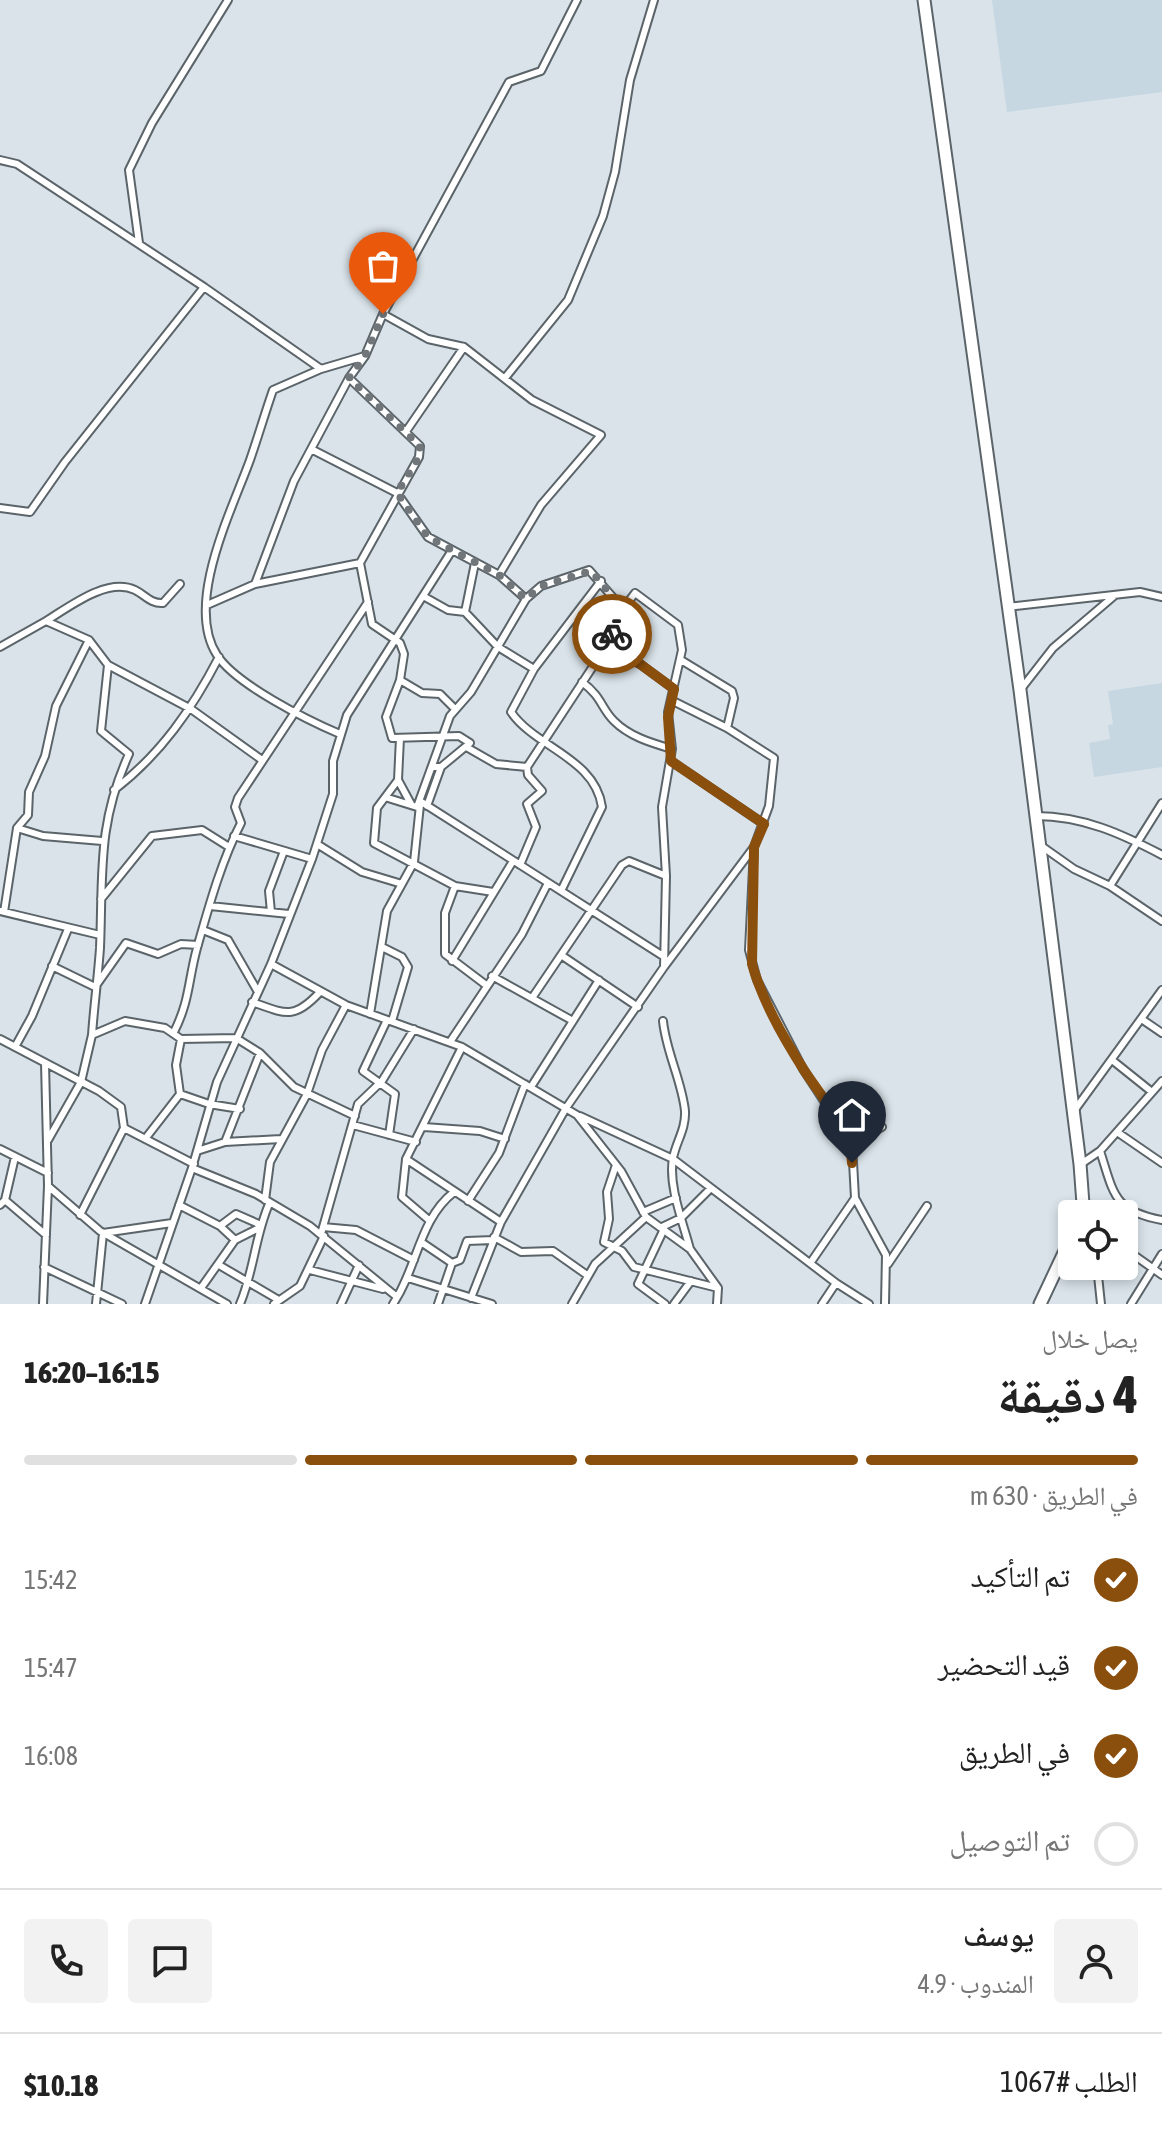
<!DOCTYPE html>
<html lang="ar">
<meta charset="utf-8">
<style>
:root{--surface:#fff;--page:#f2f2f2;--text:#222;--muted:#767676;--line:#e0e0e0;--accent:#8b4f0d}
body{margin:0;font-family:"Asap Condensed","Noto Naskh Arabic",sans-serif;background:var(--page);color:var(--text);direction:rtl;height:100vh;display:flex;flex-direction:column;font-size:30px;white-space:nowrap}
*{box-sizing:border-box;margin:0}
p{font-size:26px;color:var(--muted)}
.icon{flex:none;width:44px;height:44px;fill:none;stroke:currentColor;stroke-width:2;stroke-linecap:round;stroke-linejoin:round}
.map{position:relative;height:1304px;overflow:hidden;direction:ltr}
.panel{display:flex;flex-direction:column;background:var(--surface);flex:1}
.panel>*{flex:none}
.controls{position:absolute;left:1058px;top:1200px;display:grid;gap:16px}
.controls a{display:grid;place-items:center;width:80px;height:80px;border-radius:8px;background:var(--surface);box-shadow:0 4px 12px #0003;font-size:40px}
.pin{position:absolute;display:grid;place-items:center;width:68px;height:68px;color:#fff;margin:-82px -34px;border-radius:50% 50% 50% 0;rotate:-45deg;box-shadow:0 0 8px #0007}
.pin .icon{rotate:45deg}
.courier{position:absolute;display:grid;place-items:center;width:80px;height:80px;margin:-40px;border:6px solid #8b4f0d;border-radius:50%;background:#fff;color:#222;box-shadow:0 2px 10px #0007}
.overview em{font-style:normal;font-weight:800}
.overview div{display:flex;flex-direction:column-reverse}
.overview{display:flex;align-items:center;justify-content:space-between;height:136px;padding:0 24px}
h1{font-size:52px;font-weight:800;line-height:60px}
.bar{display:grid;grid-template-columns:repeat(4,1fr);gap:12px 8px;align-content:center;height:96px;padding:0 24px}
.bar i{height:10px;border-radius:6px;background:var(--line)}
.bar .on{background:var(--accent)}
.bar p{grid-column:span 4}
.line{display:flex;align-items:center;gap:20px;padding:0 24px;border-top:2px solid var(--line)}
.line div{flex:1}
.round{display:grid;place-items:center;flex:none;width:84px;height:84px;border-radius:8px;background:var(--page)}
ol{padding:0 24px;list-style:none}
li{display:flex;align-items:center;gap:24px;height:88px}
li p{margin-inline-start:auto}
li .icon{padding:8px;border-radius:50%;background:var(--accent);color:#fff;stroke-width:4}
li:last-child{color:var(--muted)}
li i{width:44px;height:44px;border:4px solid var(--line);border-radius:50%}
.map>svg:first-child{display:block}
</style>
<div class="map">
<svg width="1162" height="1304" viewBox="0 0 1162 1304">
<rect width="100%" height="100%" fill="#d9e3e9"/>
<path fill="#c6d7e1" d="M992,0H1162V92L1007,112Z
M1162,683V767L1094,777L1089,743L1110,739L1108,725L1113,724L1108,691Z"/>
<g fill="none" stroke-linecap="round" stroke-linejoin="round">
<g stroke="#5b6469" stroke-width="10">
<path id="street" d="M0,160L17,164L204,287
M139,243L129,170L152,123L228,0
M383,314L428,339L464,347L532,400L601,435L541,505L499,575
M349,378L420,446L419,457L360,563L372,624L400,643L404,654L400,680L386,717L392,738L459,736L470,743L441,767H433
M505,378L568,300L603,216L615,172L630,80L654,0
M407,430L464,347
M313,450L397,493L428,537L499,575L526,599
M0,508L30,512L65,462L204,287L321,369
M255,584L294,481L349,378L365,356L383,314L509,82L541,71L577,0
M423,596L448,610L465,612L498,647L534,669L511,712C536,748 595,758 602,807L561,891
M207,605L255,584L360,563
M1007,607L1140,592L1162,597
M465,612L475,563
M46,621C69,607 107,577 135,590C145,595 151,604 163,603L180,584
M0,647L46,621L89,640L108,665L191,709L262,760
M606,647L640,664L674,689
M681,660L732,691L734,698L727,728
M534,669L601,581
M400,680L422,693L440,694L455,709
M582,682C602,697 601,708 614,721C630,737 652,743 672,749
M1021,689L1053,648L1114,596
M340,734C309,721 235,684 217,655C184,604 232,510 250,460C258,437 265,413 273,390L321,369L365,356
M400,738L398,780L377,808L374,843L455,886L493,892
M468,748L496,764L527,767
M671,761L764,824
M398,780L411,804
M114,790C161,754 192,709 219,657
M388,798L417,807L420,801L663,956
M1162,803L1110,886L1162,921
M427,806L441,767
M417,807L450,716L471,692L526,599L541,586L589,570L623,609
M1036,816C1083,816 1122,834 1162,855
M17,828L43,836L102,841
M234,836L312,859
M317,844L362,872L402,884
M1040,845L1074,869L1110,886
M754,847L749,950L757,980L803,1069L852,1144L855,1198L886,1255L885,1304
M520,865L536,827L527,804L542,791L528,775L527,767L609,642L623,609L635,593L678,625L682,650L668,712L672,749L662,807L666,876L664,967
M455,886L445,913V954L486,985
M101,899L152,836L202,830L229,847
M210,906L289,914
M0,911L100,935
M4,912L17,828L28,815L29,792L45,756L56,706L89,640
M271,912L269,891L284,851
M203,930L228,940L258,992
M382,947L402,957L408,967L392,1021
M561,955L638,1007
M452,961L513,861
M271,964L346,1005L462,1047L577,1115L621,1171L646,1217L690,1249L718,1288L717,1304
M52,966L95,987L126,943L158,954L181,944L198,945
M492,976L573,1021
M532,998L622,865L629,861L666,876
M252,1002C286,1014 294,1020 320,992
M370,1014L387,911L414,862L420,805
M387,1020L363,1071L395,1094L389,1135
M1143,1020L1162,1033
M663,1021C666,1052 682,1081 685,1111C686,1129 676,1142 673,1158C668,1186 683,1222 690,1249
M174,1032C190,1000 188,981 197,948C209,906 221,862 241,823L235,807L238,798L368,602
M92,1035C94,1006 98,977 100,948C103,874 97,824 129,754L101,731L108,665
M0,1039L99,1091L121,1107L124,1128L80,1215
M450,1042L522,934L548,883
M15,1047L32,1016L68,929
M1112,1060L1152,1092
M531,1087L599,980
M180,1094L209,1104L240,1109
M1074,1111L1162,990
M580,1116L673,1159L836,1283L869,1304
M353,1125L416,1142
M424,1127L480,1131L505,1139
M124,1128L194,1164
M1117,1132L1162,1163
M145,1139L180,1094L176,1065L181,1039
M48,1140L81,1082L92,1035L125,1021L165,1028L181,1039L236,1038L260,1053L294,1087L355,1116
M225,1142L260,1053
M852,1144L882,1127
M0,1149L48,1173
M197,1151L225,1142L281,1139
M1100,1151C1114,1194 1113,1211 1162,1220
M406,1159L501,1222
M1081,1164L1100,1151L1162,1081
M616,1165L607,1192L609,1219L604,1242L622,1251L634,1267L718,1288
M192,1168L256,1194L310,1226L397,1297
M48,1186L100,1231L227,1304
M5,1200L46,1235
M265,1200L270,1162L307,1094L322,1050L346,1005
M468,1201L499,1153L525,1084
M0,1205L5,1200L15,1157
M179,1205L220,1226L235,1240
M643,1212L676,1198
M430,1221L402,1197L406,1159L462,1047
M220,1226L236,1214L261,1225
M323,1227L356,1230L414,1260
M662,1227L681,1218L710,1189
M664,1229L638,1284L665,1304
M321,1234L358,1104L382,1081L414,1029
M494,1237L521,1252L553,1251L587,1275
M421,1242L452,1263
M1124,1248L1162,1275
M811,1262L855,1198
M888,1264L927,1206
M219,1265L277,1299
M1097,1266L1101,1304
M44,1267L122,1304
M310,1270L383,1289
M408,1278L492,1304
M201,1288L235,1240L259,1228
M471,1298L501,1222L566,1108L664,967L754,847L769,806L774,758L727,728L671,700
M43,1304L48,1186L45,1063
M96,1304L103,1233L172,1223
M145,1304L192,1168L217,1082L271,964L312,859L333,794V761L347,715L451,552
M240,1304C254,1271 255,1236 269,1204
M274,1304L300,1286L324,1236
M341,1304L359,1265
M393,1304C417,1269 419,1219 454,1192
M438,1304L452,1263L460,1260L467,1241L493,1240
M572,1304L595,1264L646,1217
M674,1304L691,1281
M822,1304L836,1283
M1131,1304L1162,1254"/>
</g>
<g stroke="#5b6469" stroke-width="15">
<path id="highway" d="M924,0L1020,690L1080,1164L1083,1204L1080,1214
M1040,1304L1072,1236"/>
</g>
<use href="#street" stroke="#fff" stroke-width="6"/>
<use href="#highway" stroke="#fff" stroke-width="11"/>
</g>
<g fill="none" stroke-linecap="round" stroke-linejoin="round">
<path stroke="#70767a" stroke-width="8" stroke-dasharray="0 14.4" d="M383,314L365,356L349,378L420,446L419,457L397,493L428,537L499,575L526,599L541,586L591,571L623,609L612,634"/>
<path stroke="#8b4f0d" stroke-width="10" d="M612,634L606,647L640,664L674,689L668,717L671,761L764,824L754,847L752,964C762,1000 784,1039 804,1070C823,1100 851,1127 852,1163"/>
</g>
</svg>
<div class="controls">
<a><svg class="icon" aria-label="locate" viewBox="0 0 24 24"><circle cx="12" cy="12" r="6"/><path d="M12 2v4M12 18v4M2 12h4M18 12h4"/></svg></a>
</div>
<div class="pin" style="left:383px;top:314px;background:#ea580c"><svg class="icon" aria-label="bag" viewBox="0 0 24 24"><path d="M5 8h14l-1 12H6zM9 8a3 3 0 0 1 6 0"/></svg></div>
<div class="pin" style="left:852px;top:1163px;background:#1f2937"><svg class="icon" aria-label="home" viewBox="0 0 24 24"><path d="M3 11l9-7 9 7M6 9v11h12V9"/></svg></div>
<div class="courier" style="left:612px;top:634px"><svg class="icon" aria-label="bike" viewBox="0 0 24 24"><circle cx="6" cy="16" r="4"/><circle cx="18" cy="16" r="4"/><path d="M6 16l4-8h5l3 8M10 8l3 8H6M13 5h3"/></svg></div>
</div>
<section class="panel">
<div class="overview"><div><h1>4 دقيقة</h1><p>يصل خلال</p></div><em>16:15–16:20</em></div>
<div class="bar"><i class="on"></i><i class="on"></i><i class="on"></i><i></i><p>في الطريق · 630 m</p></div>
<ol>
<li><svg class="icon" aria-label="check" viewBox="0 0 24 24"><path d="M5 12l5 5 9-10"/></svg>تم التأكيد<p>15:42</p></li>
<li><svg class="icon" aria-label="check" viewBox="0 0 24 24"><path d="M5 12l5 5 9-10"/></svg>قيد التحضير<p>15:47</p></li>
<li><svg class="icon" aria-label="check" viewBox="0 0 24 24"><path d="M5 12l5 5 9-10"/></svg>في الطريق<p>16:08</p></li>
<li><i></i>تم التوصيل</li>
</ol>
<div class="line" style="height:144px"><a class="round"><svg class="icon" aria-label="person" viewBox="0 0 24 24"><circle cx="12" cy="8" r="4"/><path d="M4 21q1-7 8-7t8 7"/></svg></a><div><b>يوسف</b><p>المندوب · 4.9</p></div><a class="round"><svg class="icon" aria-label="chat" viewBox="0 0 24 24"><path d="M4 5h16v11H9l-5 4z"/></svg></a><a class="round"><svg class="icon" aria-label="phone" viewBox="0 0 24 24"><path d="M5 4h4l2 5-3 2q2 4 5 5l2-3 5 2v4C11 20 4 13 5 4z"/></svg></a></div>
<div class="line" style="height:104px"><div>الطلب #1067</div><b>$10.18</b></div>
</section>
